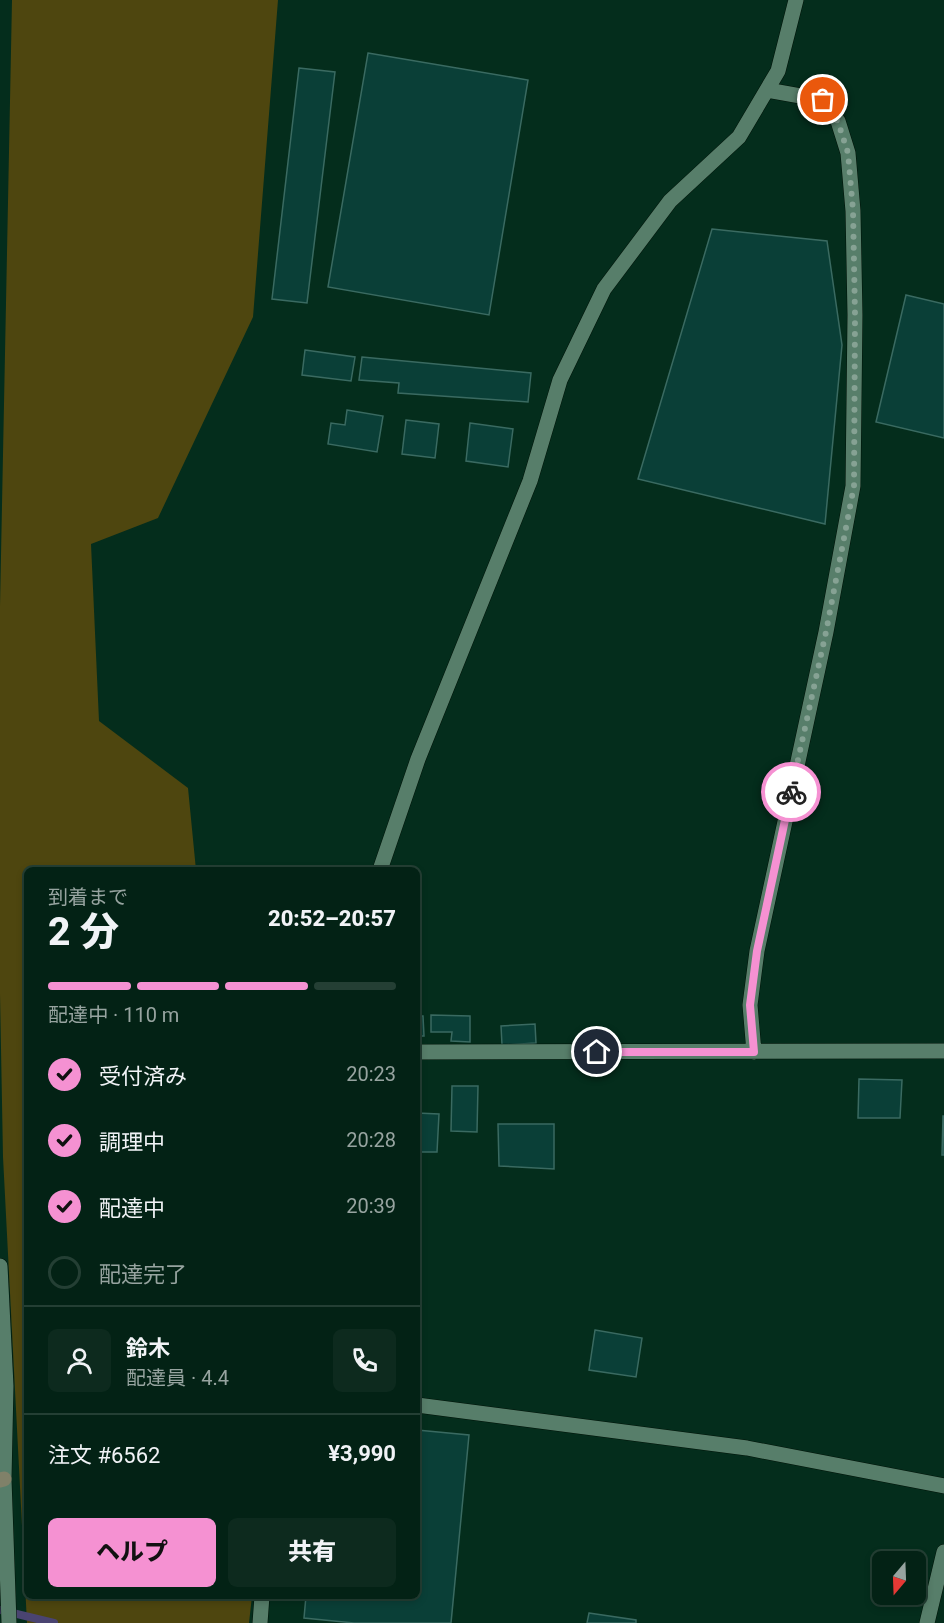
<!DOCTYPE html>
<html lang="ja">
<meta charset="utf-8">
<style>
:root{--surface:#032215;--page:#0d2a1e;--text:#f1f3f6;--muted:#97a4a0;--line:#243f34;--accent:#f591d2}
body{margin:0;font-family:Roboto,"Noto Sans JP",sans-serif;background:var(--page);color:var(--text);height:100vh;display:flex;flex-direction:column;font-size:22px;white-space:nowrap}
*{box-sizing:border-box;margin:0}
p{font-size:20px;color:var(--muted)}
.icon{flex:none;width:33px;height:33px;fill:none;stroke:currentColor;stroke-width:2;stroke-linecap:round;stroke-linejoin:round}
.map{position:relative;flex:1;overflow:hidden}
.drawer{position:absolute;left:24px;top:867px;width:396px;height:732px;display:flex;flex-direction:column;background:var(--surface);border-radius:9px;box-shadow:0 3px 9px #0003,0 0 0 2px var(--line)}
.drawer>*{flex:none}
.needle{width:39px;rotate:199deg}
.tools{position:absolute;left:872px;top:1551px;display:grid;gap:12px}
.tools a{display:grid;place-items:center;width:54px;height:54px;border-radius:9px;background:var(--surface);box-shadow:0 3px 9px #0003,0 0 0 2px var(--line);font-size:30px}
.pin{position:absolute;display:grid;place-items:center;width:51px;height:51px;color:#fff;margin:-26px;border:3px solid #fff;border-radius:50%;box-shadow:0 2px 6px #0007}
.courier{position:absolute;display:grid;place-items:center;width:60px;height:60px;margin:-30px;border:4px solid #f591d2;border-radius:50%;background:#fff;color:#222;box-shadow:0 2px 8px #0007}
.overview em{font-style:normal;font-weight:800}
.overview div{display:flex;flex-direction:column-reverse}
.overview{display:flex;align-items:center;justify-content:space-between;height:102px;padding:0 24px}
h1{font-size:39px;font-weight:800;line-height:45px}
.bar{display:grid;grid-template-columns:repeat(4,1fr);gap:9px 6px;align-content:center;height:72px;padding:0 24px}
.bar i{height:8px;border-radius:4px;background:var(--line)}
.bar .active{background:var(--accent)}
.bar p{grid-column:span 4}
.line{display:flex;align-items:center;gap:15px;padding:0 24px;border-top:2px solid var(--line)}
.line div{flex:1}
.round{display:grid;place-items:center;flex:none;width:63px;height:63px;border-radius:9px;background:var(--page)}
ol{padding:0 24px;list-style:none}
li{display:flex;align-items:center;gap:18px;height:66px}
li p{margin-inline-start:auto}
li .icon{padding:6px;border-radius:50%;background:var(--accent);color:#111;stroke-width:4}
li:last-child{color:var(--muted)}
li i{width:33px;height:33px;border:3px solid var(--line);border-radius:50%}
.action{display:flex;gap:12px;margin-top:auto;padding:12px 24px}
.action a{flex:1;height:69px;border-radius:9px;background:var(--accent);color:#111;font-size:24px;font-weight:800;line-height:69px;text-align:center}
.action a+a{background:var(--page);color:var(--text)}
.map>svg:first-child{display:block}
</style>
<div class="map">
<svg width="944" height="1623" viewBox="0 0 944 1623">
<rect width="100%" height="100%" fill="#042d1c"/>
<path fill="#4e460f" d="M12,0H278L253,317L158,518L91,544L99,721L188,788L196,870H27V1596H252L249,1623H27L3,1157L0,994V606Z"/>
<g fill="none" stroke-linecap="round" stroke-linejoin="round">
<path stroke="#4a4471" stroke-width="8" d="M0,1610L54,1623"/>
</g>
<path fill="#0a3f37" stroke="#3a6a61" stroke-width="1.5" d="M368,53L528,80L489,315L328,287Z
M299,68L335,72L307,303L272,299Z
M712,229L827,241L842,345L825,524L638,479Z
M906,295L944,304V438L876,422Z
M305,350L355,357L351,381L302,375Z
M362,357L531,373L528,402L398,393L399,383L359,380Z
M347,410L383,416L377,452L328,444L331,423L345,425Z
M406,420L439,424L435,458L402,454Z
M470,423L513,429L508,467L466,461Z
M431,1015L470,1016V1042L451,1041L452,1032H431Z
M417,1016H423L424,1036H417Z
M535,1024L536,1043L502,1045L501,1026Z
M859,1079L902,1080L900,1118H858Z
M452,1086H478L477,1132L451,1131Z
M417,1113L439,1114L437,1152H417Z
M943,1116H944V1155H942Z
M498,1124H554V1169L499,1166Z
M595,1330L642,1338L636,1377L589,1370Z
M417,1430L469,1435L451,1623H354L304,1618L306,1596H417Z
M589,1613L636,1620V1623H587Z"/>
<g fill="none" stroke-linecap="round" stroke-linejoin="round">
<g stroke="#001308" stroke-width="16">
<path id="street" d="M380,870L418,759L530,481L560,380L604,289L670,201L739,137L778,71L796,0
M417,1052L944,1051
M754,1052L750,1005L757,951L826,632L853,486L855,315L853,211L848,153L838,121L823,100L767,90
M0,1266L6,1386L4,1479L9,1623
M417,1405L747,1448L944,1486
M260,1623L262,1596
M927,1623L944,1552"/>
</g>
<g stroke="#001308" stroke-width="16">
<path id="secondary" d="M0,1480L4,1479"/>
</g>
<use href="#street" stroke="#577e6a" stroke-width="15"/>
<use href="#secondary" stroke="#808169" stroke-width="15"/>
</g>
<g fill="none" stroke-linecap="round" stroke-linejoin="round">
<path stroke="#86a294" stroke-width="6" stroke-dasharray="0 10.8" d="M791,792L826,632L854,486L855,315L853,210L848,153L838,122L823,100"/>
<path stroke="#f591d2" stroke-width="8" d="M597,1052H754L750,1005L757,951L791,792"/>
</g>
</svg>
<div class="tools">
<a><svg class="needle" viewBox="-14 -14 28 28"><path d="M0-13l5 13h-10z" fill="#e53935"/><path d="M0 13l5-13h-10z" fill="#97a4a0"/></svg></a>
</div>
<div class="pin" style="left:823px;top:100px;background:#ea580c"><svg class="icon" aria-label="bag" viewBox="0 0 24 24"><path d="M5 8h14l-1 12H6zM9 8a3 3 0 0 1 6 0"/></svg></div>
<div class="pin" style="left:597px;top:1052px;background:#1f2937"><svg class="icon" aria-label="home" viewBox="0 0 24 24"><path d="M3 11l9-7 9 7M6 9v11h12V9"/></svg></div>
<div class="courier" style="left:791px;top:792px"><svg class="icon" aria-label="bike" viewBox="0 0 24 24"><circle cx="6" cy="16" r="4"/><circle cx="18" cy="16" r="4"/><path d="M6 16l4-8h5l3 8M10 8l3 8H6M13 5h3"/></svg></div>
<section class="drawer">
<div class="overview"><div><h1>2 分</h1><p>到着まで</p></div><em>20:52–20:57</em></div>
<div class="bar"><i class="active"></i><i class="active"></i><i class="active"></i><i></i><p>配達中 · 110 m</p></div>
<ol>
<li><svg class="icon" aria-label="check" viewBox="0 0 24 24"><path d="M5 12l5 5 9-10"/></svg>受付済み<p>20:23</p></li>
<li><svg class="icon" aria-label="check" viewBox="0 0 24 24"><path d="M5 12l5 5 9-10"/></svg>調理中<p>20:28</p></li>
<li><svg class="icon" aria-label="check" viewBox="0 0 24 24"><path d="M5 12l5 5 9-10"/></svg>配達中<p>20:39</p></li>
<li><i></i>配達完了</li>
</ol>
<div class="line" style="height:108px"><a class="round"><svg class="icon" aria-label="person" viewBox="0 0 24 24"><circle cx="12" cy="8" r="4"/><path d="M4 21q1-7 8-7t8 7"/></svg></a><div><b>鈴木</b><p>配達員 · 4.4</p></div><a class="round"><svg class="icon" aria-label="phone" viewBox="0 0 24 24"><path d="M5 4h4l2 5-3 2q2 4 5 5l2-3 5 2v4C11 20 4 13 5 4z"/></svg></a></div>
<div class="line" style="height:78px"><div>注文 #6562</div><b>¥3,990</b></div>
<div class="action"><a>ヘルプ</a><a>共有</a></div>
</section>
</div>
